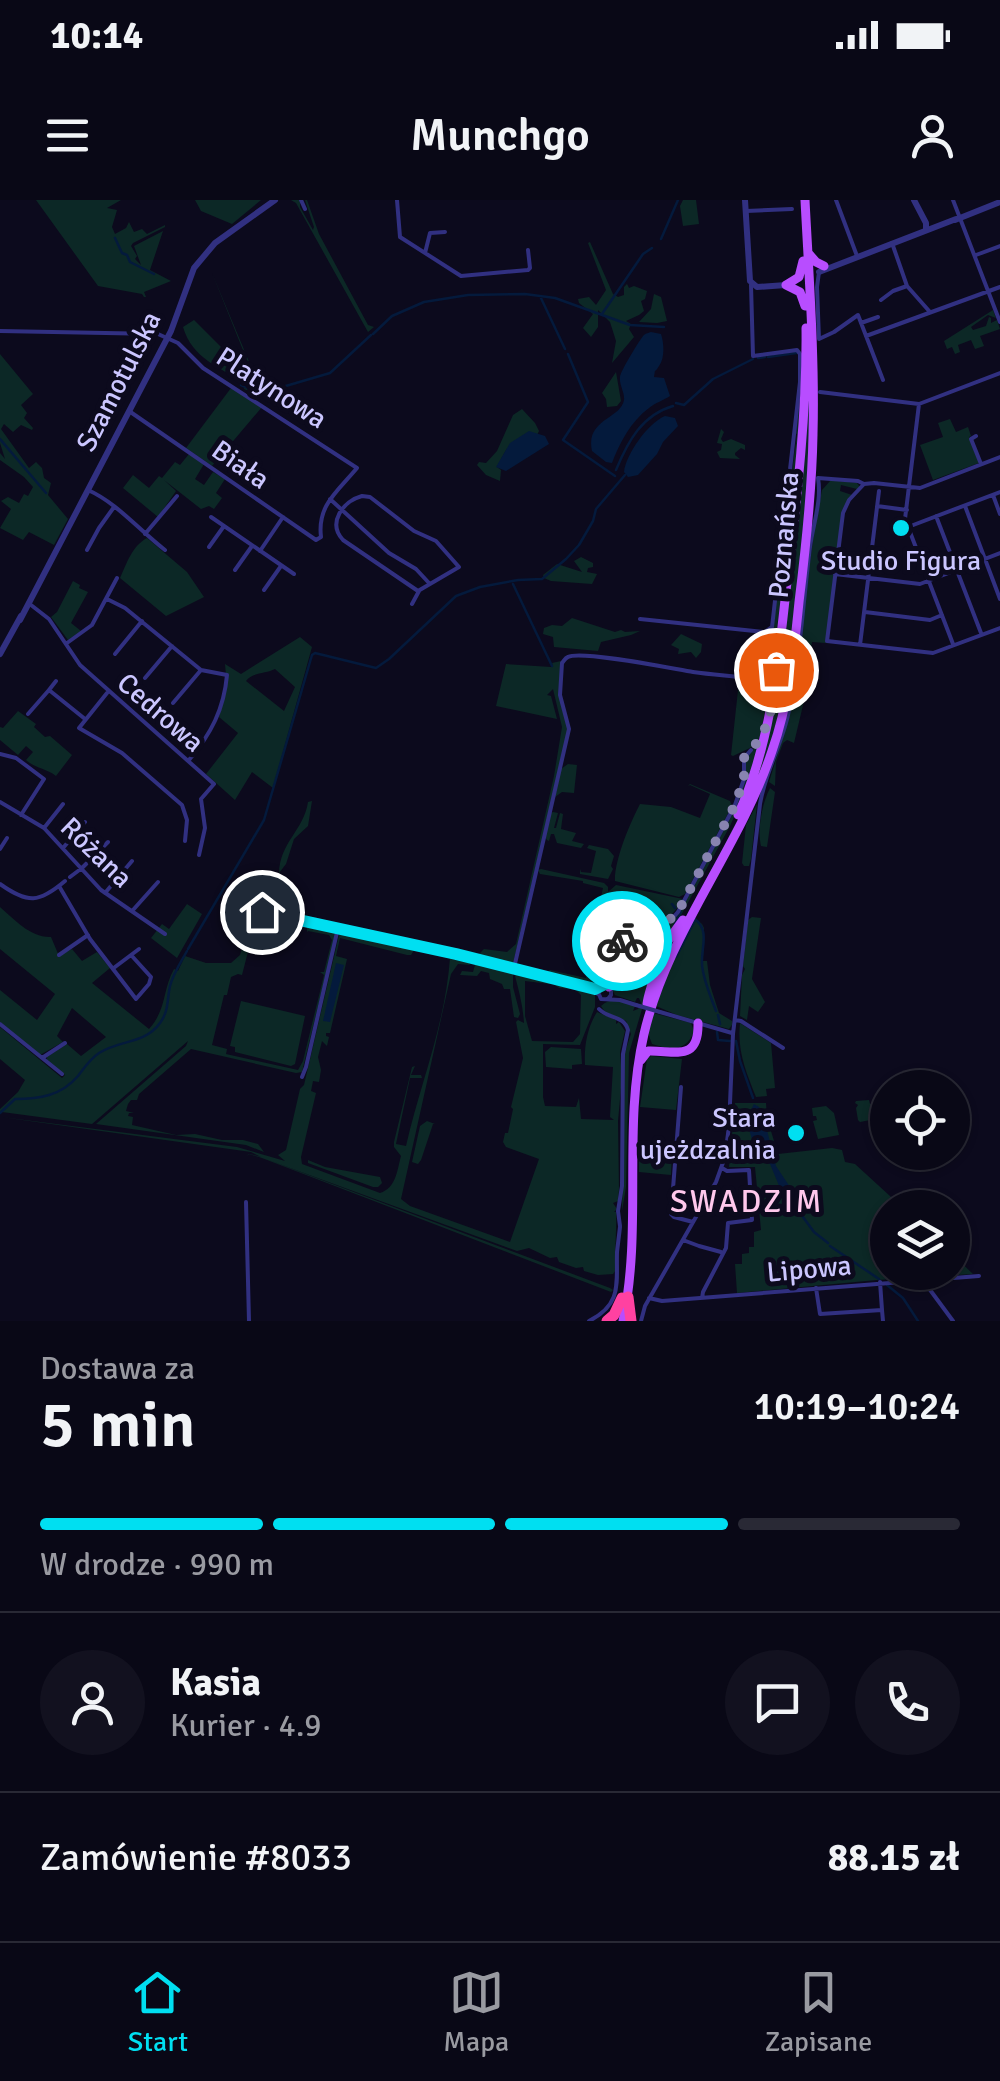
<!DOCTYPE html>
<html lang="pl">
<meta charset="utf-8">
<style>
:root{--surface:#090816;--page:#12111f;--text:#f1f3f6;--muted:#999aa1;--line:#292935;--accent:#00dff1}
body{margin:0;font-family:Signika,sans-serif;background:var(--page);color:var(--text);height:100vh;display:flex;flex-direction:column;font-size:38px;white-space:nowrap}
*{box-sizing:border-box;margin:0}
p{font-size:32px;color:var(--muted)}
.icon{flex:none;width:55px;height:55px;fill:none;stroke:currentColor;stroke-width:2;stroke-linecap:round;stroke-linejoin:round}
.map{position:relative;height:1121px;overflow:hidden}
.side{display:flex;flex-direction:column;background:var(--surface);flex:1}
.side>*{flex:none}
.controls{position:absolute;left:870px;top:870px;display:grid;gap:20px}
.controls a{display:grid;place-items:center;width:100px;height:100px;border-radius:50%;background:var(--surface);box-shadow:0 2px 8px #0004,0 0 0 2px var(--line);font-size:50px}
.pin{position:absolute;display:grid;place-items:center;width:85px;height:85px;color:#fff;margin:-42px;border:5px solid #fff;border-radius:50%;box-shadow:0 2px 10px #0007}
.courier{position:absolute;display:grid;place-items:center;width:100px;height:100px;margin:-50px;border:8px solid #00dff1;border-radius:50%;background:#fff;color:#222;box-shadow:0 2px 12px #0007}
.summary em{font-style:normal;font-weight:600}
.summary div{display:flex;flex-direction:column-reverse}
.summary{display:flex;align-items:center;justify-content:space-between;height:170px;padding:0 40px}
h1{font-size:65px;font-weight:600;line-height:75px}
.bar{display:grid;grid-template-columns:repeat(4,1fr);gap:15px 10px;align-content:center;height:120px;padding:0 40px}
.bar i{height:12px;border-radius:8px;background:var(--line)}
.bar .active{background:var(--accent)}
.bar p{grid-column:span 4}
.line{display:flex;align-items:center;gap:25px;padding:0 40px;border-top:2px solid var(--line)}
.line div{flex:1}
.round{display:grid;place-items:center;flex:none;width:105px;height:105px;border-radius:52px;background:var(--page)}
.status{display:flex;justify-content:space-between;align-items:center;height:70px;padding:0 50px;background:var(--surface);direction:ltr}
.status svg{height:28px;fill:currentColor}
header{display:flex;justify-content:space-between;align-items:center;height:130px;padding:0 40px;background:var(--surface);font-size:45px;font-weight:600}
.menu{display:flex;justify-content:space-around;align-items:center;height:140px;border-top:2px solid var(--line);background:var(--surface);font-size:28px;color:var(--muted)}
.menu a{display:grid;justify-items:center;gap:5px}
.menu .active{color:var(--accent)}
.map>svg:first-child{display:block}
</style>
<div class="status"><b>10:14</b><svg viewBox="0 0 49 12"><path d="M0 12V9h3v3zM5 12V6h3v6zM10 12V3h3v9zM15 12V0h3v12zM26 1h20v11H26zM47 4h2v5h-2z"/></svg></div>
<header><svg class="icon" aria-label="menu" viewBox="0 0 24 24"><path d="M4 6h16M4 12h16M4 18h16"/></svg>Munchgo<svg class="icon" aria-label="person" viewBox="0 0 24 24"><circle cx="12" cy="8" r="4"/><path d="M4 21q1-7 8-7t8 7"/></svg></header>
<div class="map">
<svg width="1000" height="1121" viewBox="0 0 1000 1121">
<rect width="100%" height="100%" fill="#0c0a1d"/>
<path fill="#0c2826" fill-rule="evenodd" d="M36,0H121L107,8L117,10L112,27L115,34L126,28L129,22L134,32L142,29L147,34L165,25V27L133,43L131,46L137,56L135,59L141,65L134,46L163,31L150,70L171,81L144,92L146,97H144L142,94L98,86Z
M195,0H261L232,24L201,11Z
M291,0H300V7L313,30L314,27L305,0H307L319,34L368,125L374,127L368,132L296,3Z
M683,0H696L699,24L683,26L680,6Z
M590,42L613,94L618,97L624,95V87L627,84L629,88L634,86L647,91L645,99L641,101L644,111L639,115L626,121L631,124L629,129L634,137L612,163L616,141L610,122L598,110V127L591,137L583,128L593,114L579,103L578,99L589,97L596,105L606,90L588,43Z
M212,73L255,176L258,188L270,189L269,193C259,193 252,193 244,189L245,183C220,168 192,158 183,127L194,120L247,173L253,175Z
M654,94L661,97L667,121L657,123L639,122L651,109Z
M993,110L996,118L988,115L971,127L973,130L986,126L989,117L991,118V123L997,120L1000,129L980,136L984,146L975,149L971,140L958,145L960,152L955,154L952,147L947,149L944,141Z
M811,153V257L792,450L769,555L648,806L671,747L742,611L766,542Z
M0,154L33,194L21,205L27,213L24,218L33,228L32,230L21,225L13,232L4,224L1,229L29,268L36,262L42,268L44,278L51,283L48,295L68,319L54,345L29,332L23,340L0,328L11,309L1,301L8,297L19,303L24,294L28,296L33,287L24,277L0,260V253L5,259L0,243Z
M616,172L621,201L617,206L607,207L606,199L602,193Z
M802,182L795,289L791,301L792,314L771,474L772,475L760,537L752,547L733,556L731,555L739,481C747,476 755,481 764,476L768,432L773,430L789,293L792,287L790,286L797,234L795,233Z
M231,188L262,207L212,266L186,248Z
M522,209L535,223L539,231L537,235C510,238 509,244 497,267L501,270L500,281L486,275L477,265L479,262L486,263L497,251L513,215Z
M950,219L956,232L968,227L971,236L969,237L979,263L933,280L920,245L943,237L938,223Z
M721,229L724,232L721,239L723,242L731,239L745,245V250L741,248L735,253V255L740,259L720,258L717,252L721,250L722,244L717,243Z
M189,254L204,264L195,279L204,285L213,272L225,279L216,293L222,298L214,309L209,306L201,309L164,280L176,291L158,317L123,288L133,275L149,288L159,276L162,278L175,262L180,265Z
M831,280L857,283L860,287L857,289L841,285L840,291L852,295L842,312L826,443L812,442L804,501L794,543L787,540L783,543L776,562L775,586L769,582L789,517L815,325L822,290Z
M147,338L187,372L204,397L166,416L120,378C127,363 132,346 147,338Z
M581,357L593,363V367L588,368L587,372L597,374L592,384L551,381L544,378L543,375L557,364L582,372L574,361Z
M73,381L80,385L79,388L88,392L71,423L81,431L68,440L51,417L57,412Z
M572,418L615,432L621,430L625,432L640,431L631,435L601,442L598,451L554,447L553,437L543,434L544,428L552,425L562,426Z
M681,434L702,444L701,452L696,458L691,452L678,454L679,449L671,445Z
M300,437L312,447L273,588L252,572L235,600L206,574L238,533L219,517L227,486L225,464L241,474ZM275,469L295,487L284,511L246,481C252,472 266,474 275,469Z
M561,461L559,495L568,528L513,764L511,765L481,758L479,754L484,749L507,752L516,744L554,576L562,527L553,489L547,495L551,496L557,519L496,506L506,464L551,467L553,466L552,463Z
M18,511L36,524L34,527L45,537L50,536L72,555L56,576C46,568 36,569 26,560L33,552L26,546L18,555L0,540V527L3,528Z
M761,543L740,604L730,626L663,748L658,753L627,748L625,745C634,725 660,730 676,717L736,606L746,576L744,562L746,555Z
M568,564L577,565L574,593L562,592L555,597L561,569Z
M690,584L730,601L732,606L685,694L679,697L615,681C614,661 630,623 640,604L671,607L700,618L710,594L690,585L688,586Z
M770,588L775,592L767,647L761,646C757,629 762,604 770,588Z
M312,601L308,626L294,639L286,664L279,673C280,642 304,630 308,602Z
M757,604L751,659L749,666H744L742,663L746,625Z
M553,612L558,613L554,628H556L560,613L563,614L561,629L576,633L572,641L584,644L581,648L557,643L554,634H551L549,641L547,640L545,637L551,613Z
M589,645L608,649L614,656L611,666L613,669L608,679L580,674V672L581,669V672L591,673L596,651L587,648Z
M541,669L604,683L608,687V692L616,685L683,699C665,731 652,719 625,733L603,783L599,787H593L550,776L547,772L550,770L586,778L590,762L587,760L603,688L583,683V681L540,674L538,670Z
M187,704L202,714L177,758L151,738L162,724L169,729Z
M0,707C15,720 31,738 51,737L59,756L72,749L82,761L97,752L110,768L92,783L149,829C167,809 162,791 174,769L178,771L185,756L206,763H231L240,755L253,714L258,713L242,775L238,774L231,777L227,795H224L212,845L227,849L226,854L298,870L303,861L324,775L320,772H324L332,740L329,735L308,731L307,732V725L332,728L335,734L332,749L302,872L296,873L191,849L139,894L137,900H131L128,904L126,911L134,913H129L128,916L133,917L132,925L176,935L195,934L222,940H243L258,944L264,952L246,945L96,924L186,846L188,841L92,924L2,912L0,914V909L18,892L25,880L0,859V827L62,878L65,875L47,860V857L67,844L81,856L106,837L72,808L57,836L63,842L40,855L0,822V790L37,820L55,794L0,749Z
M752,717L761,718L752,779L765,802L758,812L749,806L747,820L740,816L742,775L745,769L743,766L748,720Z
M695,718L702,724L704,728L703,761H707L710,785L719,813L732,821V825L729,829L677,815L656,806L673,760Z
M340,731L413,746L414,750L411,755H407L340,738L336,756L347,759L330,833H326V836L329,837L327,846L322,841L318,857L321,870L319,882L313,881L311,891L316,893L301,957L302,964L380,993C396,988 397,971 401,956L394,947V942L412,867L415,866L411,875H421L422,878H410L396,944L406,946C420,884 445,826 450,758L456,755L466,758L470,765L458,764L451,774L401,999L410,1006L510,1042L539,959L506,947L503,942L505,933H508L513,909L511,907L523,858L516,822L518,820L524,823C523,806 519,791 515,776L518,772L552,780L550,784L525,781V816L532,841L573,842L580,834L581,795L575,789L559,788L554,784L558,781L586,789L595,795V807L580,845L543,844V897L545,906L576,907L579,898L581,919L614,920L610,917L613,867L585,865C584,846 587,828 597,812L616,820V824L619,822L625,831L620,852L622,877L618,921L619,989L618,1001L613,1003L617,1009L614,1012H616C617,1032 614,1051 616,1070L613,1074L598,1075L584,1071L583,1067L576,1068L559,1062L557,1057L550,1058L529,1048L517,1051L263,958L610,1088L613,1090L611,1092L262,958L249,954L246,956L250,954L261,957L251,952L1,917L237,947L285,961L278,955L286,950L300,889L304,885Z
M632,754L648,758L653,772L629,853L626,987L622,1011L625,852L631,834L626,821L605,812L601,806C611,796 623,802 635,806L633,811L638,809L641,803L639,798H637L635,802L615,795L610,786C614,773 616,756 632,754Z
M480,761L509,768L513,771V787L520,814L518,818L514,817L510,789H504L502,784L490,779L489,773L481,771L477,776L460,775L462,771L473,772L475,765Z
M241,801L305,816L295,864L291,866L235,852V847L230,846Z
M653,813L691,823L694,831C687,852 670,850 652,844L648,833Z
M740,823L771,843L775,888L766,889L767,896L756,897C746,872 737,851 740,823Z
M551,847L581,849L582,864L572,865V869L546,867L545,852Z
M651,856L682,859L676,910L640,907L647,859Z
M869,900L870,904H878L880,918L860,922L858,920L856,908L858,905L855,903L856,901Z
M735,903H766L767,918L778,954L832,948L842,950L845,962L855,964L902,1007L888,1008V1072H952L953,1055L973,1074L877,1080L737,1093L735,1064H742V1054L749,1053V1047H754V1032L761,1030L755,967H729Z
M826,906L834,913L839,935L818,939L813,921L817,920L816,916H813L812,908Z
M427,921L435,924H433L421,960L418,964L412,962L420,926Z
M639,947L672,950L671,975L639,972Z
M308,960L325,967L380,977L382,983L378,987H373L308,963Z"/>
<path fill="#041a3c" d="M651,132L661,134C664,143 665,158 659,166C653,176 656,165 654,177L664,178L670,196C664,200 655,203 649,208C631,221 619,244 612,263L606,262L592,251C585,219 621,219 624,200C625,193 619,185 620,177C620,172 640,139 644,135C646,133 649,133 651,132Z
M665,216L675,218L678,226L663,242L657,254L638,275L628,277L624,272C626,254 648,223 665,216Z
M529,231L545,236L549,244L506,271L496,267L510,243Z
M336,763L344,765L330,822L323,821Z
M754,904L759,907L763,914L776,966L804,1008L800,1013L790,1012L770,964L762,962C753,941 742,925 754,904Z"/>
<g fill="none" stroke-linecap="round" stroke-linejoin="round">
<path stroke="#041a3c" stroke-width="2.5" d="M115,38L122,53L127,55L130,62L154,74
M661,39L678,0
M540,96L565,149
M602,114L643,54L652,48
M373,134L392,116L424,102L468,95L525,94L555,98L630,125L664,127
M568,154L588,202L563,240L615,276
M768,157L796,153
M758,158L765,157
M241,185L255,191L275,190
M279,188L330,173L371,135
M676,203L684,205L713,179L753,159
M0,239L46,293
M616,270C628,241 642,215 673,206
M513,384L552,466
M672,704L675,708
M695,719C710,731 701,748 702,764C703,780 711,797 716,811
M675,724L681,712
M188,749L264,620L312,455L315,453L376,468L389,459L456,396L480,387L518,380L542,379L566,359L579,345L593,321L596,309L625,275
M676,757L695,720
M718,815L720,824
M717,832L718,840L730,841
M736,841L740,861L753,898
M0,913L15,899C39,899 61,896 78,876C84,868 90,859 99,853C119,840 145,844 160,823C169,811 167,799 170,786C173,774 181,762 187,751
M800,1013L814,1032L828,1043
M830,1046L879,1079
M887,1085L903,1098L918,1121"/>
<path stroke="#313081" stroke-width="4" d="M301,0L305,9
M397,0L400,37L461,76L528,70L530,68L528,50
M836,0L857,56
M953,0L1000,122
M746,11L792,9
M892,43L907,86L930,112
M425,53L430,33L445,32
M976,55L1000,46
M819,72L817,87L819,139L834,132L858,115L883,180
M751,85L753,156L797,150L800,154V182L772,427L765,432
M881,100L893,91L907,86
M861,123L878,117
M0,131L158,134L178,143L203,168L357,268C338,291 317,305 321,337L316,340L129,211
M866,136L1000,87
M820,192L919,204L1000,173
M919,204L905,319L953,444
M976,236L971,239L981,264
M864,284L849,300L843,313L827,441L933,453L1000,428
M88,290C117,303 139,330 165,350
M993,295L1000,314
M362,296L370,297L414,331L436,341L459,367L418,391L343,340C327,323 343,301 362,296Z
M330,299L389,353L416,369L429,383
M877,306L907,310
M965,306L1000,399
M936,316L981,433
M211,317L294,374
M908,327L1000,292
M145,334L177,296
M209,347L224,326
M87,350L99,328L114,307
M260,351L283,317
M235,370L252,346
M835,374L920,384L1000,353
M264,390L281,366
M107,399L125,408L201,470L227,475C224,509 211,534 189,560
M412,404L419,391
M31,405L49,419L80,465L214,584L201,599L205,628L199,655
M865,412L930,420L942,415
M640,419L764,432
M67,443L92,425L117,378
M860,445L879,291
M115,454L142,421
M145,478L172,446
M49,490L56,481
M107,493L79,528L122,553L182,605L187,620L185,641
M173,503L201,470
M28,514L49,490L85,519
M0,554L16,558L44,579L21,615
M0,602L44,628L101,690L165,734
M44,628L63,604
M63,648L85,622
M0,649L7,638
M70,677L82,668L108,642
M0,684C28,704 39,703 65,681
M59,686L90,739L136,799L149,784L151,777L131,755
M105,693L132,661
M133,710L158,682
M262,712L509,766L578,784L598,794
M617,753C632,716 657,738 678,712L735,605L744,579V558L751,550
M59,755L88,735
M115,767L139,749
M514,768L569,529L560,495L562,463C564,461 565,458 568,457C581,450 674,469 693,472C714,475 735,476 756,479L760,476L765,432
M608,799L611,795V790L607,786L601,787L598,792L601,799L620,800L636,805
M599,809C608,819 624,815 628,830L623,854L622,986L618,1011L620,1026
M660,812L732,833
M735,820L741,821L783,848
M0,824L62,874
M42,858L65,843
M302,877L306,867L338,728
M681,887L671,1014L674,1017L693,1022
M246,1002L249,1121
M683,1040L699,1046L721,1052
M922,1079L953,1121
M816,1088L820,1114L882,1110L880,1082
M649,1098L662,1101L979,1076
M702,1098L703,1092L726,1048L728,1023L752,1020L749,970L727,971L722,968
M882,1110L883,1121
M589,1121C623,1104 616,1082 617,1052C618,1043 619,1036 620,1027
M641,1121L645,1106L716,982L725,957L729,926L733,834L760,604C765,573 781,546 788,515C800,460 803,403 810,347C813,324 822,301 818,278L858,281L864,284L874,283L920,288L1000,257"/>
<path stroke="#313081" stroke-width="6" d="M745,0L750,81L757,87L786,85
M914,0L926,23V29
M955,20L1000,2
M819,72L956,19
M20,420L171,131L194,68L215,43L275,0
M0,454L21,416"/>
<path stroke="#b84dff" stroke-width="9" d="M809,54L816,62L824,66
M786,85L799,77L803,61
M786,85L800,92L805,106
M738,615C772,541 778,461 787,382C797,297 807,213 806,128
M644,756C664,765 649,786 647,804
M614,760C630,740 640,758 659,753L683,720
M609,787L608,781L619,758
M641,860L648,851C674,850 699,863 698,823
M623,1121C643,1026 622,928 644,834C668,731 739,650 772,551C789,503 794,452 799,402C806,346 812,291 813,235C815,157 809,78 805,0"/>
<path stroke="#ff41a1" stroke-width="11" d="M628,1097L631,1121
M607,1121L614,1115L622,1098"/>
<path stroke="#313081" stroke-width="4" d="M636,805L660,812"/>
</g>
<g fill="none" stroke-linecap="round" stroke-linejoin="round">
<path stroke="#8884b0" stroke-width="10" stroke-dasharray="0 18" d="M622,741C637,724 663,730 678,712L735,605L744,579V558C773,527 771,511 776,470"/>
<path stroke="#00dff1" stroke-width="12" d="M262,712L456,754L595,789L603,785L622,741"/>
</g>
<g fill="#00dff1" stroke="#0c0a1d" stroke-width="4">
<circle cx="901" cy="328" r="10"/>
<circle cx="796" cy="933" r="10"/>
</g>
<g text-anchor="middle" stroke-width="10" stroke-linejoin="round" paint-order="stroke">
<g font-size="28" fill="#cbc6ff" stroke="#0c0a1d">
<text transform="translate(118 181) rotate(-63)" y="10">Szamotulska</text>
<text transform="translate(272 187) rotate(33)" y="10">Platynowa</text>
<text transform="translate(241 264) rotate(35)" y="10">Biała</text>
<text transform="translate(783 335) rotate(-85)" y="10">Poznańska</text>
<text transform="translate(161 512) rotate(41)" y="10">Cedrowa</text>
<text transform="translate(97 652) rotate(44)" y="10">Różana</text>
<text transform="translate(809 1068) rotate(-5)" y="10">Lipowa</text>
</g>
<g font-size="28" fill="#cbc6ff" stroke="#0c0a1d">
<text x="901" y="370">Studio Figura</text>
<text x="776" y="927" text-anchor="end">Stara<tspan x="776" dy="32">ujeżdzalnia</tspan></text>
</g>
<g font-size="32" letter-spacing="2.5" fill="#ffc8ec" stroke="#0c0a1d">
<text x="747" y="1012">SWADZIM</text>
</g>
</g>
</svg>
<div class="controls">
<a><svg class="icon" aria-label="locate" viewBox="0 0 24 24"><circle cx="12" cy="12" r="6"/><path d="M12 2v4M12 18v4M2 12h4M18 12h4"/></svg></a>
<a><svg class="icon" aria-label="layers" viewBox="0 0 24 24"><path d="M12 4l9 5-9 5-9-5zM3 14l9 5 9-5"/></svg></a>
</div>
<div class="pin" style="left:776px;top:470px;background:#ea580c"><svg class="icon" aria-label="bag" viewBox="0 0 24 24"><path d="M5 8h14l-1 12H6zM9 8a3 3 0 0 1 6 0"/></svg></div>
<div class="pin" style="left:262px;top:712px;background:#1f2937"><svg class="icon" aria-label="home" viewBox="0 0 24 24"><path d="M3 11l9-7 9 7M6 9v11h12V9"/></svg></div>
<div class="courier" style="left:622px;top:741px"><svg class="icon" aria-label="bike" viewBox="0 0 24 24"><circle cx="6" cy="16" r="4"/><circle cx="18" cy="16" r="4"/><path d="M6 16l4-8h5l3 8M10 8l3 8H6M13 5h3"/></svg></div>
</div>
<section class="side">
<div class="summary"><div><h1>5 min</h1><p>Dostawa za</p></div><em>10:19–10:24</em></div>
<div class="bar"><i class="active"></i><i class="active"></i><i class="active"></i><i></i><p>W drodze · 990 m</p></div>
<div class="line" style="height:180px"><a class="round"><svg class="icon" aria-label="person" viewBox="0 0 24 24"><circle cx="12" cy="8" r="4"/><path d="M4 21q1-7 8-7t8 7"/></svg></a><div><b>Kasia</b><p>Kurier · 4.9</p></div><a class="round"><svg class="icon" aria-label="chat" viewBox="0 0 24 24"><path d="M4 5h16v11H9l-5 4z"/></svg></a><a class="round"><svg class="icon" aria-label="phone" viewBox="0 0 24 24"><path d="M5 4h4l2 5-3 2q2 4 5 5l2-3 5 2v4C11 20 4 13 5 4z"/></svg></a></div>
<div class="line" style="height:130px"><div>Zamówienie #8033</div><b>88.15 zł</b></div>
</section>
<nav class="menu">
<a class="active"><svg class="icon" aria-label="home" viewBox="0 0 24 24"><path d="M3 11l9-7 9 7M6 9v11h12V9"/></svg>Start</a>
<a><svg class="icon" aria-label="map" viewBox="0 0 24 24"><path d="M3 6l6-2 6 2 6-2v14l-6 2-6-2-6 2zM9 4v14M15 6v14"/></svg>Mapa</a>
<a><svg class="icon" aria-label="saved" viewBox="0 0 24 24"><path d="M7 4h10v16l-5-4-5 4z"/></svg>Zapisane</a>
</nav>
